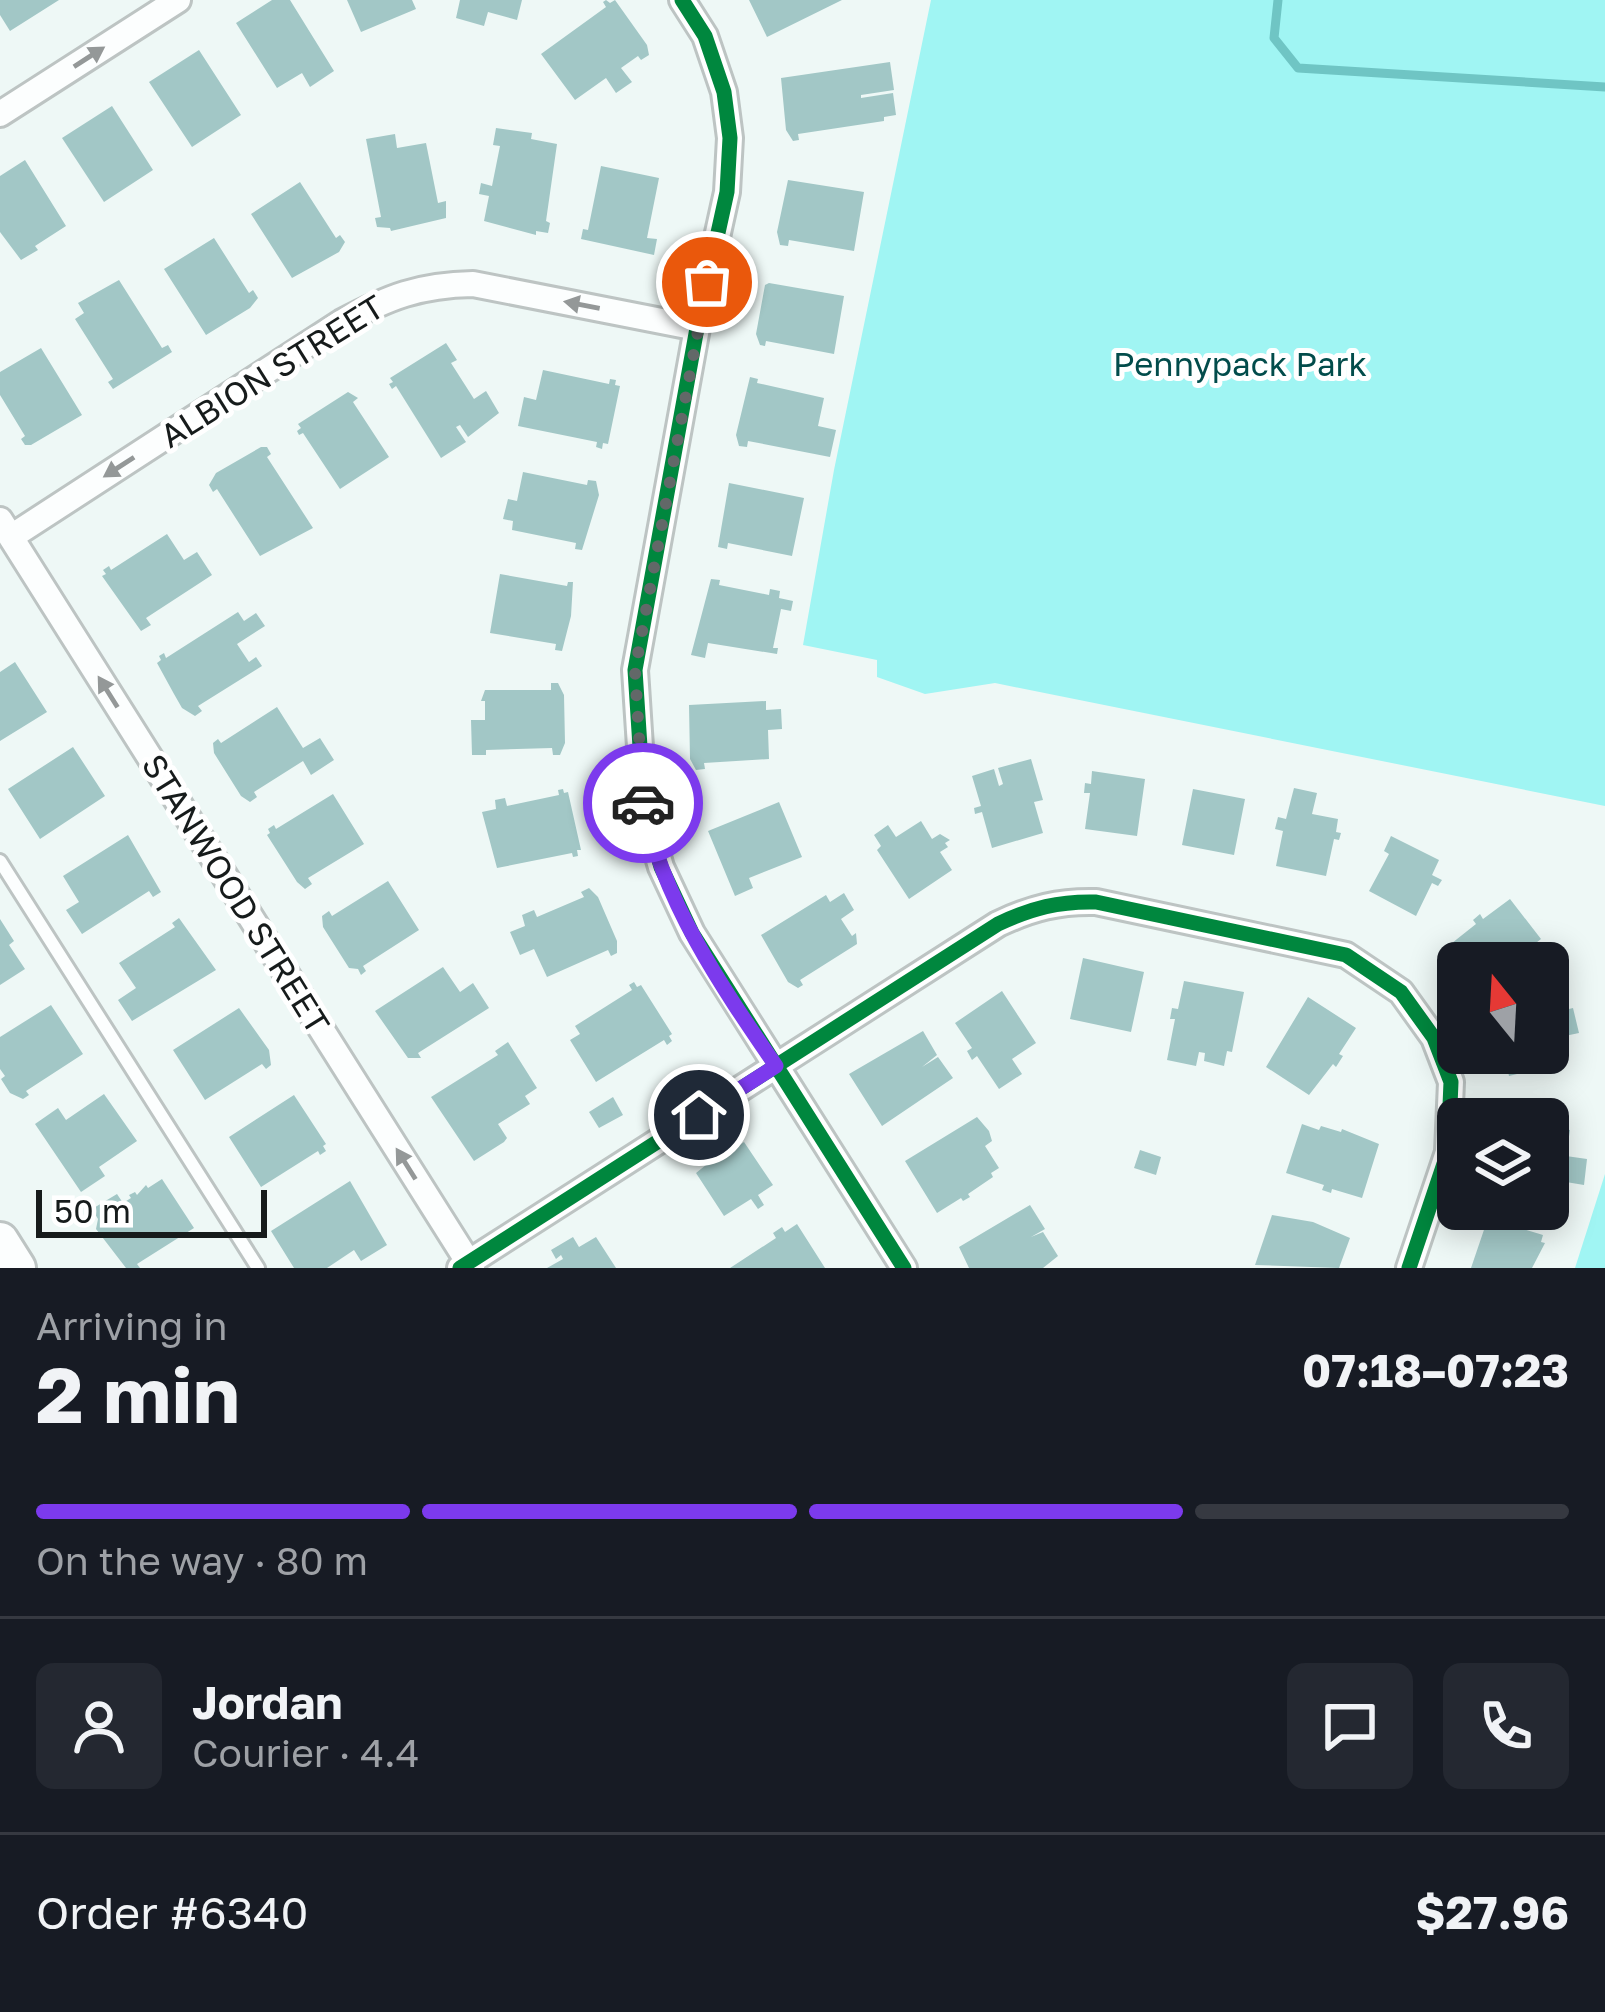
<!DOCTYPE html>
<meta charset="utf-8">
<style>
:root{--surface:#171b24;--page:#242831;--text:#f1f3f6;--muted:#9ea1a6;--line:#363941;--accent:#7c3aed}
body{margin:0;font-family:"Golos Text",sans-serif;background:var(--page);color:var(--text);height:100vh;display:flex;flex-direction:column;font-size:45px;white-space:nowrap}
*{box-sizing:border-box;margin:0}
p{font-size:39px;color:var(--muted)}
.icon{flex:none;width:66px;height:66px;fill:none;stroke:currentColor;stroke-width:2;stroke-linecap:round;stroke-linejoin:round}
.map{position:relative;height:1268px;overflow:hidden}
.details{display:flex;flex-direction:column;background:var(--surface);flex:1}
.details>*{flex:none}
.needle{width:78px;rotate:342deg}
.buttons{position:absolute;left:1437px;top:942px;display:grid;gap:24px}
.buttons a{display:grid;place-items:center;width:132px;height:132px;border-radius:18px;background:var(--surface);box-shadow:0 6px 30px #0003;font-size:60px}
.scale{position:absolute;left:36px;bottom:30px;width:231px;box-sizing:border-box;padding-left:12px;border:6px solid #161b1b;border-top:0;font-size:33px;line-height:42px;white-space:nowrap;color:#161b1b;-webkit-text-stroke:9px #fff;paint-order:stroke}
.pin{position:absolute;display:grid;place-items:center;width:102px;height:102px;color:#fff;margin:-51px;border:6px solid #fff;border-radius:50%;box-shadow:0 3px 12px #0007}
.courier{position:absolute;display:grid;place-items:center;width:120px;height:120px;margin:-60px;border:9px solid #7c3aed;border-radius:50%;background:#fff;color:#222;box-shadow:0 3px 15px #0007}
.head em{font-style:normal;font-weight:700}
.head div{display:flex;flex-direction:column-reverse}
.head{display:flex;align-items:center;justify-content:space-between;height:204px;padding:0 36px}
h1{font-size:78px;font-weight:700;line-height:90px}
.bar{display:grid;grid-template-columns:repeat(4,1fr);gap:18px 12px;align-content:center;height:144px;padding:0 36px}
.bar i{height:15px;border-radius:9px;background:var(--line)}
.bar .current{background:var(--accent)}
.bar p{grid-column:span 4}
.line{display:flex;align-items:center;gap:30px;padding:0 36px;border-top:3px solid var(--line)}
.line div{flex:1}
.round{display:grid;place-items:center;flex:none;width:126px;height:126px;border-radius:18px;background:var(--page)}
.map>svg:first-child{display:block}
</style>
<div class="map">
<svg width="1605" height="1268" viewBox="0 0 1605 1268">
<rect width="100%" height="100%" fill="#eef8f6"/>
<path fill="#a0f5f3" d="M931,0H1605V806L995,683L925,694L877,677V660L803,645L834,470Z
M1605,1174V1268H1575Z"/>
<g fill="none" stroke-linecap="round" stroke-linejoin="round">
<path stroke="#6fc5c4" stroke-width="9" d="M1278,0L1274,38L1298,68L1605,87"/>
</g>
<path fill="#a2c7c6" d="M0,0H59L10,31L0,15Z
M272,0H290L334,71L310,87L302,73L277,88L236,23Z
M347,0H412L416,9L361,32Z
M460,0H522L517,20L488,12L484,26L456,18Z
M606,0L610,3L615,0L647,45L649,55L641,60L638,56L621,68L632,82L616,93L606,78L575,100L541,54L606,7L603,2Z
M749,0H842L767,37Z
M199,50L241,115L192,147L149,82Z
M890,62L894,90L861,95V98L893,93L896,115L884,117V121L798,134L799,140L793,141L786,130L781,78Z
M112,106L153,170L104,202L62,138Z
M496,128L532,133L531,139L557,144L546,221L550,223L548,233L536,231V235L484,221L489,196L479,194L481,183L492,186L500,146L493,145Z
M395,134L397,148L426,143L438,203L446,201V218L391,231L390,228L377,227L375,218L381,217L366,139Z
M25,160L66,226L35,246L38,250L21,260L0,232V176Z
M601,166L659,178L647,238L657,239L654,255L581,239L583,229L588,230Z
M788,180L864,192L854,251L789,240L788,246L780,245L777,232Z
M300,182L336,238L340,235L345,242L339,252L292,278L251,214Z
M214,238L249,293L253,290L258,298L250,308L206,335L164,269Z
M119,280L162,348L168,345L172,352L113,389L108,382L113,379L75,319L84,313L78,303Z
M769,283L844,296L834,354L766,341L765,346L760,345L756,334L765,285Z
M446,343L457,360L451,363L474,399L486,391L499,413L468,437L460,425L456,427L466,442L441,458L396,386L392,389L389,384L393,382L390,378Z
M41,348L82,415L31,445H25L21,439L25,436L0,395V372Z
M543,370L609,384L610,379L616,380L615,385L620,386L608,444L603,443L602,449L596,447L597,442L518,426L524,397L536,400Z
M750,377L758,379L757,383L824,398L818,426L836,430L830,457L748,441L747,447L739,446L736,435Z
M348,392L358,398L353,402L389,457L340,489L303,433L299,435L297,431L301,428L298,424Z
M261,447H267L271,454L267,457L313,528L260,556L217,489L213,492L209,485L216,473Z
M523,472L587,485L588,480L596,481L599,495L582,550L575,549L576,543L512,530L513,521L503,519L508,499L517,501Z
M729,483L804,498L792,556L728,543L727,549L718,547Z
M167,534L184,560L197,552L212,575L146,618L151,625L141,631L102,576L106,574L103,570L109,566L111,570Z
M500,574L567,586L568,582H573L571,616L562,651L555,650L556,644L490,633Z
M711,579L720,580L719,585L769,595L770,589L780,591L779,598L793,601L791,611L781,609L773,648H778L777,654L708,643L705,658L691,655Z
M238,612L244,621L256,613L265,626L237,644L249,662L256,657L262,666L198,706L202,711L195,716L182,708L174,694L157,663L161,660L159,656L164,653L166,658Z
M15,662L47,712L0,741V672Z
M551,683H558L564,695L565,743L560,755H553L552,748L486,750V755H472L471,720H485V701H481L485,690H551Z
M766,701V710L781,709L782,729L768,730L769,759L704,763L705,769L696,770L690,759L689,705Z
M277,707L303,748L320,738L334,760L311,775L303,761L254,792L257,797L250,802L241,796L214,753L213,743L218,739L221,743Z
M73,747L105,796L40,839L8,789Z
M1031,759L1043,800L1034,802L1043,833L992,848L982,812L975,814L974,808L981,806L972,776L994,769L999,786L1003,784L998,768Z
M1092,771L1145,779L1137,836L1085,829L1090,793H1084L1085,783L1091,784Z
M1294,788L1317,793L1312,814L1338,819L1336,832L1341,833L1339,840L1334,839L1326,876L1276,866L1283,831L1275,829L1278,817L1286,819Z
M563,789L564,793L568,792L581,850H577L578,856L573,857L572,853L497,868L482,812L496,809L495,800L505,798L507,806L559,795L558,790Z
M1193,789L1245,799L1234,855L1182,845Z
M333,794L364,844L308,878L312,884L305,889L297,882L267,835L270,833L268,829L274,825L276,829Z
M779,802L802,857L749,878L753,888L735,896L708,831Z
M921,821L932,839L940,834L950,840L945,843L948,847L940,852L952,870L909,899L877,850L881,846L874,835L888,825L896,837Z
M128,835L161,892L153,897L149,891L82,934L66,910L79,902L63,876Z
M1391,836L1439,860L1432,875L1442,880L1438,886L1432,883L1416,916L1369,891L1389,854L1384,851Z
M388,881L419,930L363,966L366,971L361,975L358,969L349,968L323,927L322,916L329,911L332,916Z
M589,888L598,897L617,941V953L611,956L608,950L547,977L534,949L520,955L510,932L525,926L522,915L534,910L537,917L584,897L581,892Z
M844,893L854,910L841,919L852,936L856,933L857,944L800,980L803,985L798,988L788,982L761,935L826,895L830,902Z
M1510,899L1541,939L1510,963H1460L1447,947L1476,924L1473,920L1480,914L1483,919Z
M179,918L216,970L132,1021L118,1000L136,988L119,963L175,927L172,923Z
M0,919L14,941L9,945L25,969L0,985Z
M1083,958L1144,972L1131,1032L1070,1019Z
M443,967L460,992L473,983L489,1008L418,1053L421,1058H408L375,1011Z
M1184,981L1244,992L1232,1052L1227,1051L1224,1066L1204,1061L1205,1053L1199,1052L1196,1066L1167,1060L1175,1019H1170L1172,1008L1178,1009Z
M634,982L637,987L641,985L672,1034L669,1036L672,1041L667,1045L664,1040L596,1082L570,1040L580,1034L575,1026L632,990L629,985Z
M1002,991L1036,1043L1012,1059L1022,1074L999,1089L977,1056L972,1060L967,1051L972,1048L955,1023Z
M1308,997L1356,1028L1339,1054L1343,1056L1336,1067L1333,1064L1309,1095L1266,1067Z
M51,1005L83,1054L26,1091L29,1095L23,1099L10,1093L1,1079L5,1076L0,1069V1037Z
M239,1008L269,1050L271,1065L266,1069L262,1064L205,1100L173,1050Z
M1573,1008L1579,1033L1560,1037L1566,1062L1509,1076L1504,1053H1548V1014Z
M923,1031L937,1055L922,1067L938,1057L953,1078L882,1126L849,1074Z
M508,1042L537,1088L525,1096L530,1104L498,1124L507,1138L504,1142L474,1161L431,1097L498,1055L495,1051Z
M104,1094L137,1141L99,1167L105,1176L81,1192L35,1124L58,1108L66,1120Z
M294,1095L326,1144L323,1146L326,1151L320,1155L318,1151L261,1187L229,1137Z
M613,1097L623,1115L599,1128L589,1112Z
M977,1117L989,1131L992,1141L985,1146L999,1168L991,1173L993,1177L968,1194L970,1197L963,1201L961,1198L937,1213L905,1161Z
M1302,1124L1319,1130L1321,1126L1341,1132L1342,1129L1379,1144L1362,1198L1332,1189L1331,1193L1322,1190L1324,1185L1286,1173Z
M1548,1127L1570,1130L1566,1156L1587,1159L1584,1185L1548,1179Z
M744,1142L773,1185L758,1195L764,1205L758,1209L751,1199L724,1216L696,1173L727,1148L729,1152Z
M1140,1150L1161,1157L1156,1175L1134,1168Z
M162,1179L194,1228L137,1264L140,1268H126L96,1229L98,1219L92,1209L117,1194L123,1203L131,1198L129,1195L135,1192L137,1195L146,1185L148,1188Z
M350,1181L387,1245L361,1261L354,1250L327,1268H294L271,1231Z
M1030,1205L1045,1229L1031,1237L1043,1232L1058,1256L1043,1268H969L959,1247Z
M1272,1215L1313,1222L1350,1238L1339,1268L1255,1265Z
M1488,1218L1543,1235L1541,1242L1545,1243L1532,1268H1471Z
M797,1224L825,1268H730L776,1238L773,1233L782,1227L785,1232Z
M573,1237L579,1247L596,1237L616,1268H547L563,1259L561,1255L556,1259L551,1250Z"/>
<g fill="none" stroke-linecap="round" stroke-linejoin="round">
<g stroke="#bdc4c3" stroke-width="18">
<path id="lane" d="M0,861L258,1268"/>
</g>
<g stroke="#bdc4c3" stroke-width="30">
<path id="street" d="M682,0L705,36L724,92L730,138L727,192L697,328L635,670L644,808L661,867L692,933L904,1268
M0,114L178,0
M0,520L472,1268
M11,537L342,322C389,297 419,285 473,284L697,328
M460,1268L998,924C1032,908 1059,901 1096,902L1346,955L1401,992L1434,1038L1451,1082L1448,1152L1409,1268"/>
</g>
<g stroke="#bdc4c3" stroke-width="42">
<path id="secondary" d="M0,1241L17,1268"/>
</g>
<use href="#lane" stroke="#fcfefe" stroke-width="12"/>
<use href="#street" stroke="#fcfefe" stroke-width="24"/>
<use href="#secondary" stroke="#fcfefe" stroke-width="36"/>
<g stroke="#fff" stroke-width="22">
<path id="cycleway" d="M682,0L705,36L724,92L730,138L727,192L697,328L635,670L644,808L661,867L692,933L904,1268
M460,1268L998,924C1032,908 1059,901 1096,902L1346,955L1401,992L1434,1038L1451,1082L1448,1152L1409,1268"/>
</g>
<use href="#cycleway" stroke="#00873e" stroke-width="15"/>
</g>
<defs><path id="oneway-solid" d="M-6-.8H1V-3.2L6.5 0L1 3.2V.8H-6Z" transform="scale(3)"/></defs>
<g fill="#949898">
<use href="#oneway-solid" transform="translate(89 57) rotate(-33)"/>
<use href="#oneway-solid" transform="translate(582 305) rotate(-169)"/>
<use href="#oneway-solid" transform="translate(119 467) rotate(147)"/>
<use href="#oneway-solid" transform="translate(108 692) rotate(-122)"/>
<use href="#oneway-solid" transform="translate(406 1164) rotate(-122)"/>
</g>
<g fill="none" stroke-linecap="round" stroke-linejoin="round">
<path stroke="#626868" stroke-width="12" stroke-dasharray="0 21.6" d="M643,803L635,670L707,282"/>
<path stroke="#7c3aed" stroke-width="15" d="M643,803C662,900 721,986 776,1066L699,1115"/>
</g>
<g text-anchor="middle" stroke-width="10" stroke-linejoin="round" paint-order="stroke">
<g font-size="33" fill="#024c4b" stroke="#fff">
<text x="1240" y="376">Pennypack Park</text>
</g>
<g font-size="33" fill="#161b1b" stroke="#fff">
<text transform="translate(272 371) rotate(-32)" y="12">ALBION STREET</text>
<text transform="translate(236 894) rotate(58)" y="12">STANWOOD STREET</text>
</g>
</g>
</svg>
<div class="buttons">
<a><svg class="needle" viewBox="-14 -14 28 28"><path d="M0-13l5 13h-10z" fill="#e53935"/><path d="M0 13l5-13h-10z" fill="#9ea1a6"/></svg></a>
<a><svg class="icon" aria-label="layers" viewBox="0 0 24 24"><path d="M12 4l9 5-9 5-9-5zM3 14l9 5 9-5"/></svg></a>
</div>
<div class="scale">50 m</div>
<div class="pin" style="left:707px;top:282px;background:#ea580c"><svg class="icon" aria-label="bag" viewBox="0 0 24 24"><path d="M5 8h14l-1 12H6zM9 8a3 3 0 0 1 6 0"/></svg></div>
<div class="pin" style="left:699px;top:1115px;background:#1f2937"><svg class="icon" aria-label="home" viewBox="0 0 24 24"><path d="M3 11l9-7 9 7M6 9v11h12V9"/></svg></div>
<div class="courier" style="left:643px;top:803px"><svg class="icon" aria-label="car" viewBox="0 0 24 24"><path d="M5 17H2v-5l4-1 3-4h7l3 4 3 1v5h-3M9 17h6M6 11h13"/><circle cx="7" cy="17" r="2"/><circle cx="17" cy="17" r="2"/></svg></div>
</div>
<section class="details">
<div class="head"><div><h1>2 min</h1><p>Arriving in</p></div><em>07:18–07:23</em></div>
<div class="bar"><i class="current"></i><i class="current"></i><i class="current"></i><i></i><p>On the way · 80 m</p></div>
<div class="line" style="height:216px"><a class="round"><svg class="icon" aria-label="person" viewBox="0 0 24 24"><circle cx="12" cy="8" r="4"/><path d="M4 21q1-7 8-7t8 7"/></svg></a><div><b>Jordan</b><p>Courier · 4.4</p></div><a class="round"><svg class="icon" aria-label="chat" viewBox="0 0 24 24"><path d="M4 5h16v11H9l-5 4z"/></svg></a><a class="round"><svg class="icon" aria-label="phone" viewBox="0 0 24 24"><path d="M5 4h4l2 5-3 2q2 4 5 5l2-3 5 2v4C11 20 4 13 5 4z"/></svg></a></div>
<div class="line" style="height:156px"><div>Order #6340</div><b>$27.96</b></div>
</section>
